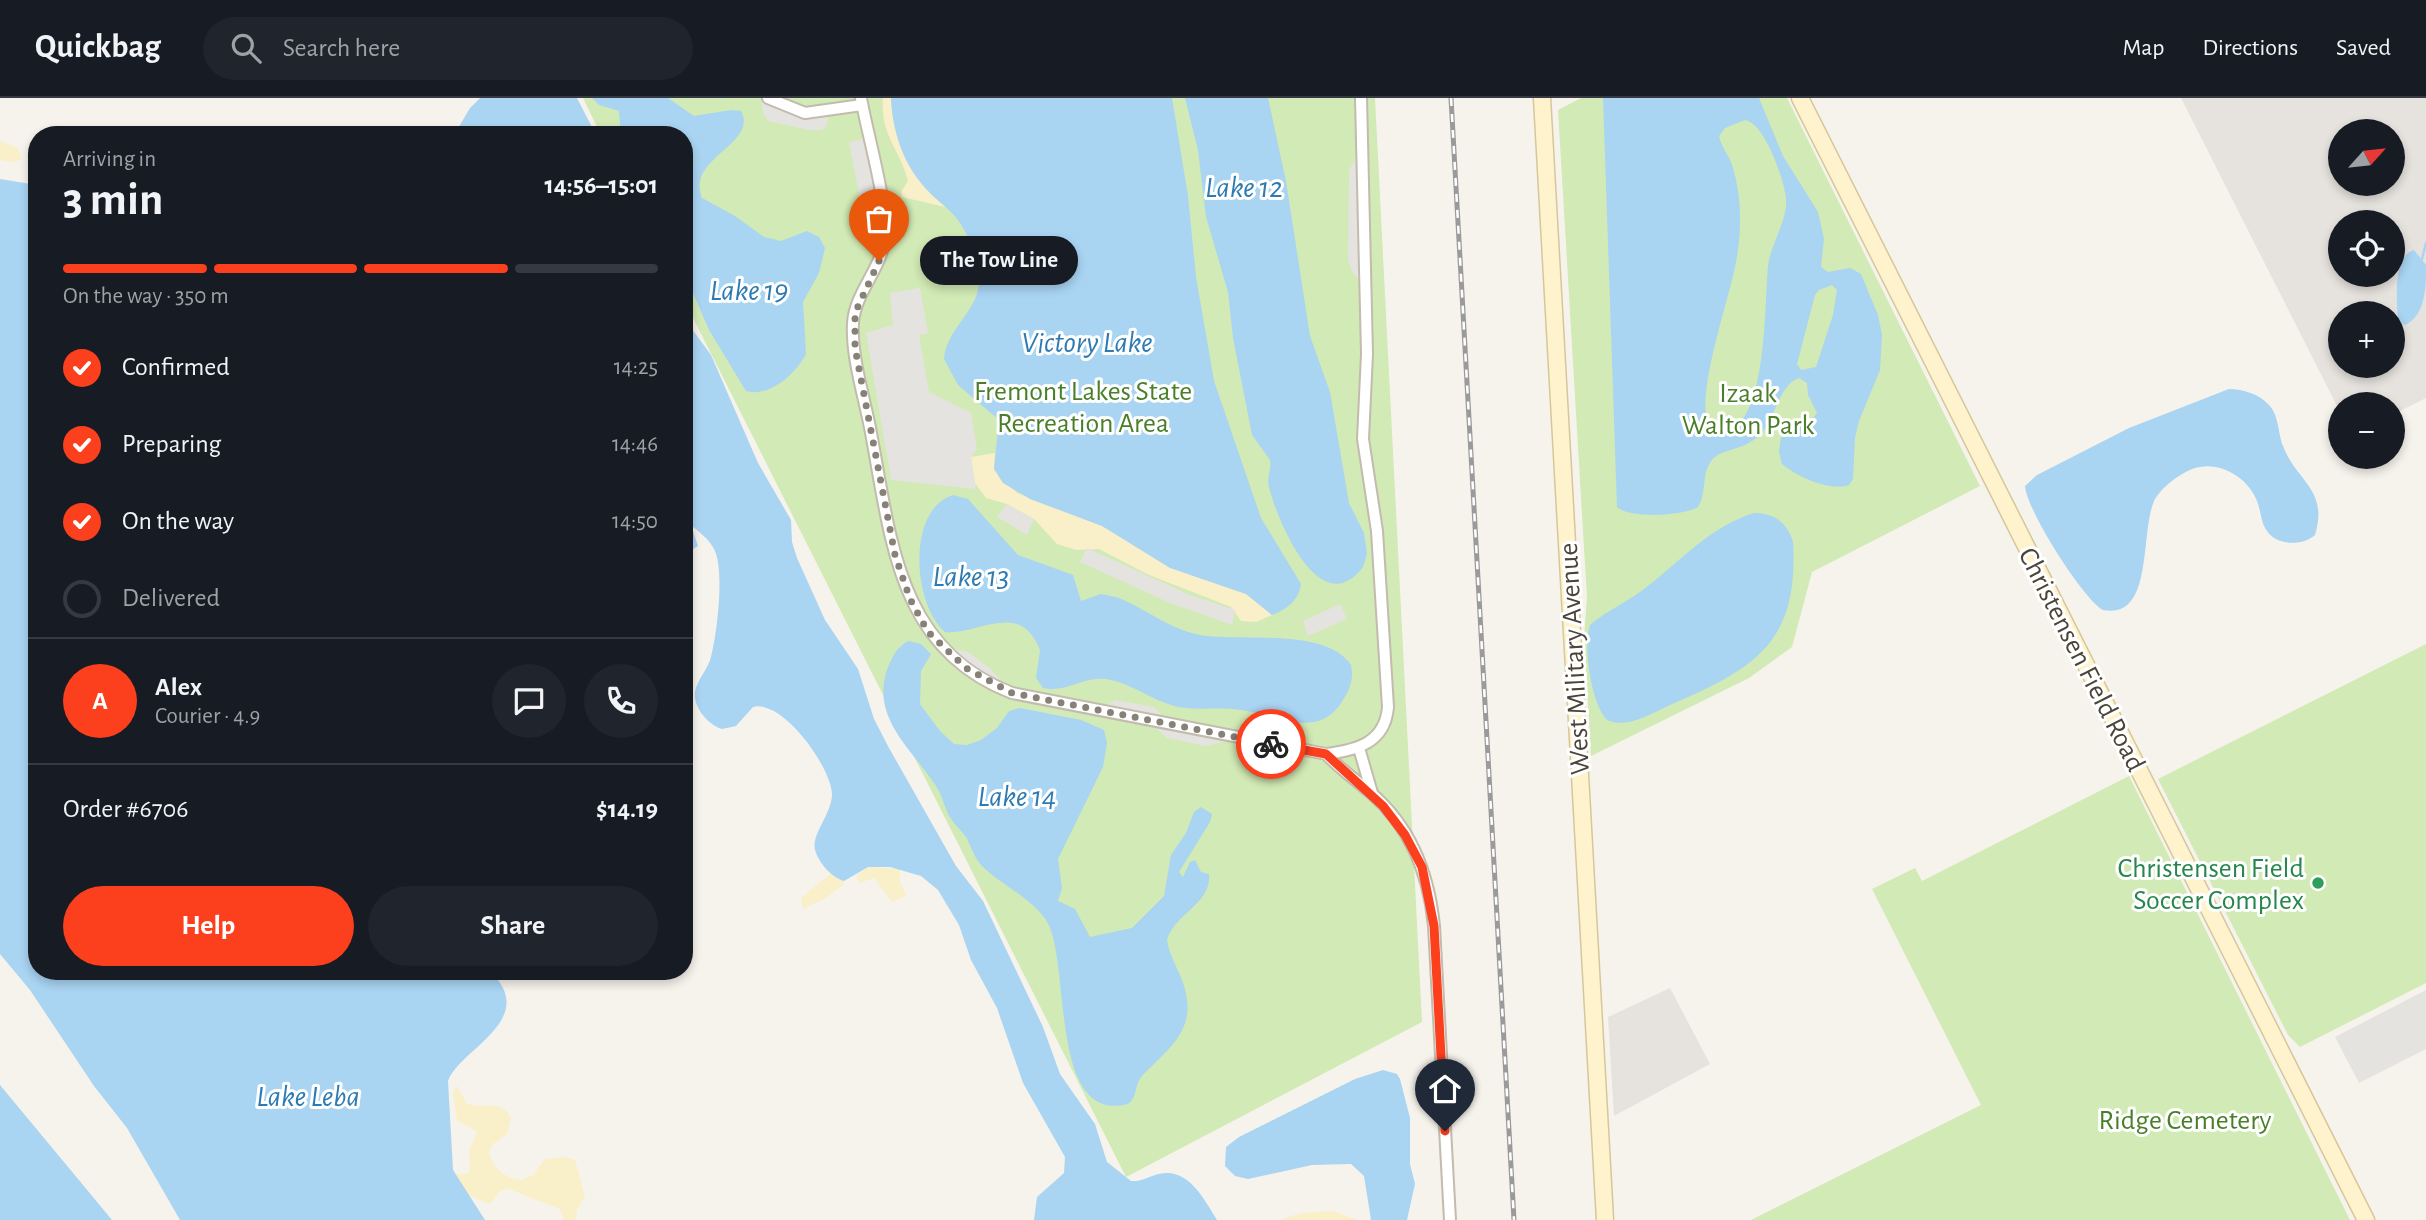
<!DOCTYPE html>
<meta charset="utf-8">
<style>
:root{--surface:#171b24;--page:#20242c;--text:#f1f3f6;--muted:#9ea1a6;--line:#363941;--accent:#fc3f1d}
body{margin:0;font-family:"Alegreya Sans",sans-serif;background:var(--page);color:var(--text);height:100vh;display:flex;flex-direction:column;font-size:26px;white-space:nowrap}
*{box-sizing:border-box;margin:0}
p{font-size:23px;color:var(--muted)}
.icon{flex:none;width:38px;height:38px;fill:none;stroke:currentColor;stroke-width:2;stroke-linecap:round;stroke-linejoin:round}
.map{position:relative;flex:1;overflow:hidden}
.sheet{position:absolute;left:28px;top:28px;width:665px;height:854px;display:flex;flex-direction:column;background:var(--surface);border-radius:28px;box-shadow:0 4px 10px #0003}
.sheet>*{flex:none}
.needle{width:46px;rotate:63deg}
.buttons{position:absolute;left:2328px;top:21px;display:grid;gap:14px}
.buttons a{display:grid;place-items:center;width:77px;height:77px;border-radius:50%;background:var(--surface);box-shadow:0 4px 10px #0003;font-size:35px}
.pin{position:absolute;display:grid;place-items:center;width:60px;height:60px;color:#fff;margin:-72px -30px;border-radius:50% 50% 50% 0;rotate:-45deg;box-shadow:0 0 7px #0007}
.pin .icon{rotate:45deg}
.courier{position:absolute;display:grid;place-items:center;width:70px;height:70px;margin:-35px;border:5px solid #fc3f1d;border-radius:50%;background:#fff;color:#222;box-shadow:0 2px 9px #0007}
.bubble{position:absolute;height:49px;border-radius:24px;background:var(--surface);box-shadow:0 4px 10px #0003;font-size:23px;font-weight:600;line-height:49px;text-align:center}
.summary em{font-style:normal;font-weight:600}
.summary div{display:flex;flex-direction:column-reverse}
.summary{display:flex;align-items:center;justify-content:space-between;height:119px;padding:0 35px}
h1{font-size:46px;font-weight:600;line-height:52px}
.bar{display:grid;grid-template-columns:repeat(4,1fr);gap:10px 7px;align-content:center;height:84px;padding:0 35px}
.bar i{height:9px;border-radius:5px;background:var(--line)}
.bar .current{background:var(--accent)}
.bar p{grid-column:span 4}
.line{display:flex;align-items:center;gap:18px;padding:0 35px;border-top:2px solid var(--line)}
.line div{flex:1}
.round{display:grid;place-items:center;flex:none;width:74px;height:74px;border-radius:37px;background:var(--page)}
ol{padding:0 35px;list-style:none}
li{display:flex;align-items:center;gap:21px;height:77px}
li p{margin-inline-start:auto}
li .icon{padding:7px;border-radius:50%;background:var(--accent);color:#fff;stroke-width:4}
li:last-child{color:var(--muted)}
li i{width:38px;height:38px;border:4px solid var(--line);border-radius:50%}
.button{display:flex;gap:14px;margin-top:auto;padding:14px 35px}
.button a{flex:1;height:80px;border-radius:42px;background:var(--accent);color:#fff;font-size:28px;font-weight:600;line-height:80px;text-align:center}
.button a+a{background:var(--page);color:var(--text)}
header{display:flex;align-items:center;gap:42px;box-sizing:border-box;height:98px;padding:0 35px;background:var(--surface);border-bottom:2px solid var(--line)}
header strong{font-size:33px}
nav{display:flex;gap:38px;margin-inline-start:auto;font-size:24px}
.search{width:490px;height:63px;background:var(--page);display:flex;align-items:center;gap:18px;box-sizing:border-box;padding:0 24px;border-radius:38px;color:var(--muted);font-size:26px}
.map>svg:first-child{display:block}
</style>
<header>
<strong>Quickbag</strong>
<div class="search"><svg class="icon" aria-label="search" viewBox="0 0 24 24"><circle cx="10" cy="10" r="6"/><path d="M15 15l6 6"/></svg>Search here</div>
<nav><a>Map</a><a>Directions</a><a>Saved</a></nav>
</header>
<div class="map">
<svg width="2426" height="1122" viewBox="0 0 2426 1122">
<rect width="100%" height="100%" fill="#f6f3ec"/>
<path fill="#e6e2dd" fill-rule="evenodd" d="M2181,0H2426V300L2392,317V306H2340V314ZM2340,33H2392V86H2340ZM2340,124H2392V177H2340ZM2340,215H2392V268H2340Z
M1670,890L1710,966L1614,1018L1608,919Z"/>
<path fill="#d2eab5" d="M583,0H1375L1422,924L1126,1079L684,202V37H601Z
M1581,0H1787L1980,388L1812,474L1792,549L1749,580L1591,658L1584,539L1587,500L1558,12Z
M2426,546V885L2300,949L2288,937L2158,681Z
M2129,678L2350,1122H1751L1981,1007L1872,791L1915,770L1922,783Z"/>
<path fill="#f9efc9" d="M883,0H891C894,46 913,78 945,109L902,99L901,94L908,83C900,51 880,38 883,0Z
M0,43L19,51L21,62L12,64L0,62Z
M995,355L994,371L1017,395L1102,428L1194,478L1246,496L1272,517L1256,524L1241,523L1231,509L1149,477L1099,451L1076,452L1057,446L1034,421L1007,406L986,400L975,385L971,359Z
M868,769L900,771V783L906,798L892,804L874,780L859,785L857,777Z
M831,775L844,783L843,787L824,801L803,811L801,800Z
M457,988L467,1006C484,1011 502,1001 511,1020L507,1036L493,1046L489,1054C493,1071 504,1080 522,1082L533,1077L545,1061L566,1059L575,1062L585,1098L577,1112L576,1122H564L560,1111L509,1091L501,1092L490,1106L468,1097L455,1076H465L470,1073L469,1053L477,1034L457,1022L453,995Z
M1332,1113L1358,1122H1280L1301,1115Z"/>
<path fill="#e5e3e0" d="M761,0H768L788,11L829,13L827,27L822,32H809L768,23L763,15Z
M869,40L884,119L864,122L849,44Z
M1363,49L1365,190L1352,173L1348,163L1349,72Z
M920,190L928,235L919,237L929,294L971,315L977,351L971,359L976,391L891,382L866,235L893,227L890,195Z
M1007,406L1034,421L1027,437L997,419Z
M1087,450L1190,497L1235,512L1232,527L1170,505L1080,464Z
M1340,506L1347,521L1308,538L1303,523Z
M941,548L968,554L991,571L1012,595Z
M1115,602L1154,609L1170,627L1239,640L1206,648L1167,640L1146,622L1098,613Z
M2426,892V951L2359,985L2335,939Z"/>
<path fill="#a9d4f2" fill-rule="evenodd" d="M480,0H577L596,37H454L470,10Z
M592,0H668L694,18L731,12L741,13C759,46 685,60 702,100L735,118L764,139L781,143L807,133L819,139L825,150L819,175L803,204L806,256C796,275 770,300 746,293L709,232L689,186L684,157V37H621L619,13L599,7Z
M891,0H1172L1188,98L1196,179L1214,283L1261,420L1301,486C1299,502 1286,512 1272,517L1246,496L1170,470L1102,428L1030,401L1003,385L994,371L999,322L958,287L944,261C947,228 981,213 979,179C978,159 966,129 952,115C942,105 930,97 921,85C902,62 892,30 891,0Z
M1185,0H1268L1286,83L1310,238L1330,294L1349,405L1364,435L1367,456L1363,469C1320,526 1277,422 1269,389C1266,379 1272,372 1270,362L1252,337L1233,240L1228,194L1206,119L1198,52Z
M1603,0H1759L1783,58L1818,114L1824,141L1821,169L1828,174L1850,170L1861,176L1878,217L1882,237L1880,272L1859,323L1855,340L1853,381L1849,387C1830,394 1796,378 1782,366L1779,354L1781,339L1811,323L1817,315L1808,297L1807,285L1799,280C1780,286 1775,319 1763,333C1747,354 1722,349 1712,362C1701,375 1707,395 1698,409C1683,418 1630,421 1617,409ZM1745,22C1765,25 1784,82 1786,100C1788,120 1773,143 1769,162C1763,189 1772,359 1709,328C1694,298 1730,200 1736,164C1742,132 1742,98 1732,67C1729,57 1721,49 1719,38L1725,30ZM1832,187L1837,192L1833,217L1816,269L1801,272L1797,266L1815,197L1819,192Z
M0,81L37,87V873H412C423,879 473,873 490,873C541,922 459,951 448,983L453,1072L485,1122H180L127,1030L94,988L30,892L0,856Z
M2414,152L2426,167C2426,189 2426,217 2405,227L2398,222C2397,204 2392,158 2414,152Z
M684,220L711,257L758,365L791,422L792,444L797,460L825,522L858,571L874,621L889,650L956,768L983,803L1043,929L1060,976L1095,1026L1107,1064L1131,1083C1142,1084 1149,1078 1159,1076C1188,1069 1204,1101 1217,1122H1034L1037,1099L1064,1075L1065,1059L1023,985L997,910L971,862L959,827L938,792L921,778L890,769H868L844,783C831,779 819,765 815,752C811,736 832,716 832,696C831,669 783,601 753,609L736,628L722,631C708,627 693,609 695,594C697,582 708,571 711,559C717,536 725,471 714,451C709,441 699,434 691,427L698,448L684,457V351L690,355L693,347L684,326Z
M2229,291C2243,291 2259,296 2269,307C2279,317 2278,336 2283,348C2296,383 2329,391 2315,437C2303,448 2277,448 2267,433C2261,425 2261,413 2257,403C2248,379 2218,361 2192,371C2178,377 2163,388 2155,401C2139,433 2155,522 2103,512C2083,501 2026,411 2025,388L2037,377L2129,330Z
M953,397L968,401L1018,457L1073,477L1081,503L1101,496L1116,499C1143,509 1171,532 1200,537C1239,544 1326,529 1351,567C1354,580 1350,591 1343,602C1318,644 1276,616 1241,612C1218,608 1193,614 1171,607C1149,600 1128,584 1106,581C1083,578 1066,595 1043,590L1036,580L1040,552C1020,501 979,537 945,534C913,507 906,412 953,397Z
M1754,415C1774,415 1787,424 1793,444C1799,547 1753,571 1668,608C1650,616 1628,631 1607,622C1591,605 1583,549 1590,527C1606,513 1627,504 1644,491C1681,463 1709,429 1754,415Z
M908,543L921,546L931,556L921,573L920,606L940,633L954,646L967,647L981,642L997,630L1009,613L1020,610L1081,622L1104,632L1107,645L1103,669L1058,761L1062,790L1058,803L1075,811L1090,839L1132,830L1164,798L1171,757L1186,735L1194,714L1201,709L1212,716L1210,724L1179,774L1183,779L1190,764L1195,762L1201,774L1209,776C1212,806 1174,816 1167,842C1169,856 1177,869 1182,882C1200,930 1171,948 1142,978C1134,987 1138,999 1128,1006C1047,1027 1072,861 1046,822C1030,799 1001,787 981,767C974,759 971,748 966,739C961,732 954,726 949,718C945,710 943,701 939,693C916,654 870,622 887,572C892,559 896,550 908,543Z
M1383,972L1397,976L1400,981L1410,1020V1066L1415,1086L1407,1122H1371L1364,1078L1351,1066L1312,1067L1248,1081L1235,1078L1225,1068L1226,1049L1239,1039L1355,981Z
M0,987L112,1122H0Z"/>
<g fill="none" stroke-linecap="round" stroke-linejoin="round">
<path stroke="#a9d4f2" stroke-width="2.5" d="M2422,161L2426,145"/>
<g stroke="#c2bbae" stroke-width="14">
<path id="street" d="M768,0L805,15L862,7
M861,0C868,39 886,98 885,136C884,169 855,193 853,225C851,260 865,301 871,335C891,440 897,551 1012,595L1326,656C1357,652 1385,645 1388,609L1377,433L1363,341L1367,256L1361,0
M1359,650L1372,695
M1326,656C1340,671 1356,682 1371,695C1411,729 1429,778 1434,828L1450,1122"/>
</g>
<g stroke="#d6c79b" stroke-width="19">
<path id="secondary" d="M1542,0L1605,1122
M1800,0L2366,1122"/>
</g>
<use href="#street" stroke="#fff" stroke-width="10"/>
<use href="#secondary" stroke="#fff3cd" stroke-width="16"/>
<g stroke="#9a9a9a" stroke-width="5">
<path id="rail" d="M1451,0L1514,1122"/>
</g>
<use href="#rail" stroke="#fff" stroke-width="2.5" stroke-dasharray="8" stroke-linecap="butt"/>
</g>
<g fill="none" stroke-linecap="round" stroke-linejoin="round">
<path stroke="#878178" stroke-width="7" stroke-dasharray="0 12.6" d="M879,163L855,215V250L895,457L910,501L928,534L966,570L1012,595L1271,646"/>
<path stroke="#fc3f1d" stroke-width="9" d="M1271,646L1326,656L1383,708L1405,737L1422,769L1434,828L1445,1033"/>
</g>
<circle fill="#2e9e5b" stroke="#fff" stroke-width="2.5" cx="2318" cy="785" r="7"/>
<g text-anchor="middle" stroke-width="6" stroke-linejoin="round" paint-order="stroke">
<g font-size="28" fill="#4a7f2a" stroke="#fff">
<text x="1083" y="302">Fremont Lakes State<tspan x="1083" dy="32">Recreation Area</tspan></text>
<text x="1748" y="304">Izaak<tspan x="1748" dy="32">Walton Park</tspan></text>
<text x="2185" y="1031">Ridge Cemetery</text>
</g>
<g font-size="28" fill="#4b4439" stroke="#fff">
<text transform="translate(1573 561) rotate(-93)" y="10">West Military Avenue</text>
<text transform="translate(2083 561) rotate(63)" y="10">Christensen Field Road</text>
</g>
<g font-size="28" fill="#27864d" stroke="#fff" text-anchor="end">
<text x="2304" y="779">Christensen Field<tspan x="2304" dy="32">Soccer Complex</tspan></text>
</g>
<g font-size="30" font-style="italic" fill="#2e7ab2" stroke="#fff">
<text x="1244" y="99">Lake 12</text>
<text x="749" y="202">Lake 19</text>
<text x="1087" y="254">Victory Lake</text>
<text x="971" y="488">Lake 13</text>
<text x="1017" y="708">Lake 14</text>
<text x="308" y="1008">Lake Leba</text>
</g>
</g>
</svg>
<div class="buttons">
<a><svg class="needle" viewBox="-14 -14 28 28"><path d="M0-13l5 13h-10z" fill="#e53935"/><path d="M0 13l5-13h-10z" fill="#9ea1a6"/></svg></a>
<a><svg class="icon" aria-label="locate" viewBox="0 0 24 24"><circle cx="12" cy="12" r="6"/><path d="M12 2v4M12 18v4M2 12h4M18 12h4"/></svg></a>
<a>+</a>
<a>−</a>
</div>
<div class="pin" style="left:879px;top:163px;background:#ea580c"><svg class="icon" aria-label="bag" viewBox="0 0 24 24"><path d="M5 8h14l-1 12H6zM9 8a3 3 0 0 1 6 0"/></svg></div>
<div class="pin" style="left:1445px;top:1033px;background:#1f2937"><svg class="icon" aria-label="home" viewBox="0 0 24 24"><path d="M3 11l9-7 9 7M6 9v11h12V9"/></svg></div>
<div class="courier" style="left:1271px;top:646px"><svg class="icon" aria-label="bike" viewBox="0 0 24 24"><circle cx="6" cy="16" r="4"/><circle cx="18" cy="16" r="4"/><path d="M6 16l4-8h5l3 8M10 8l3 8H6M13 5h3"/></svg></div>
<div class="bubble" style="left:920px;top:138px;width:158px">The Tow Line</div>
<section class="sheet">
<div class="summary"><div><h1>3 min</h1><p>Arriving in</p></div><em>14:56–15:01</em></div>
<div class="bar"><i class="current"></i><i class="current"></i><i class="current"></i><i></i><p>On the way · 350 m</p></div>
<ol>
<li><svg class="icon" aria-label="check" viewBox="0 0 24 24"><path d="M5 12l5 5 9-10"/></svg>Confirmed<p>14:25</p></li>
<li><svg class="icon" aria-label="check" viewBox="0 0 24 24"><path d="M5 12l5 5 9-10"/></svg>Preparing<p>14:46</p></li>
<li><svg class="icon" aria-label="check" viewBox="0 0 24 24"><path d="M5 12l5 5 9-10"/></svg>On the way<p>14:50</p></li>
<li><i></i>Delivered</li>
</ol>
<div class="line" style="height:126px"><b class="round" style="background:var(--accent);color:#fff">A</b><div><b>Alex</b><p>Courier · 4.9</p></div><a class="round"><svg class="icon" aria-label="chat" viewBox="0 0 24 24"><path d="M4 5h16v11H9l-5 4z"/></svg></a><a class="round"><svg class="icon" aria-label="phone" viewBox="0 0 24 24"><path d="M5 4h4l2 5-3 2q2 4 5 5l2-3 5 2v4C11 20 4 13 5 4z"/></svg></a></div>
<div class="line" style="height:91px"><div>Order #6706</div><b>$14.19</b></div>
<div class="button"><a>Help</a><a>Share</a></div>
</section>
</div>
